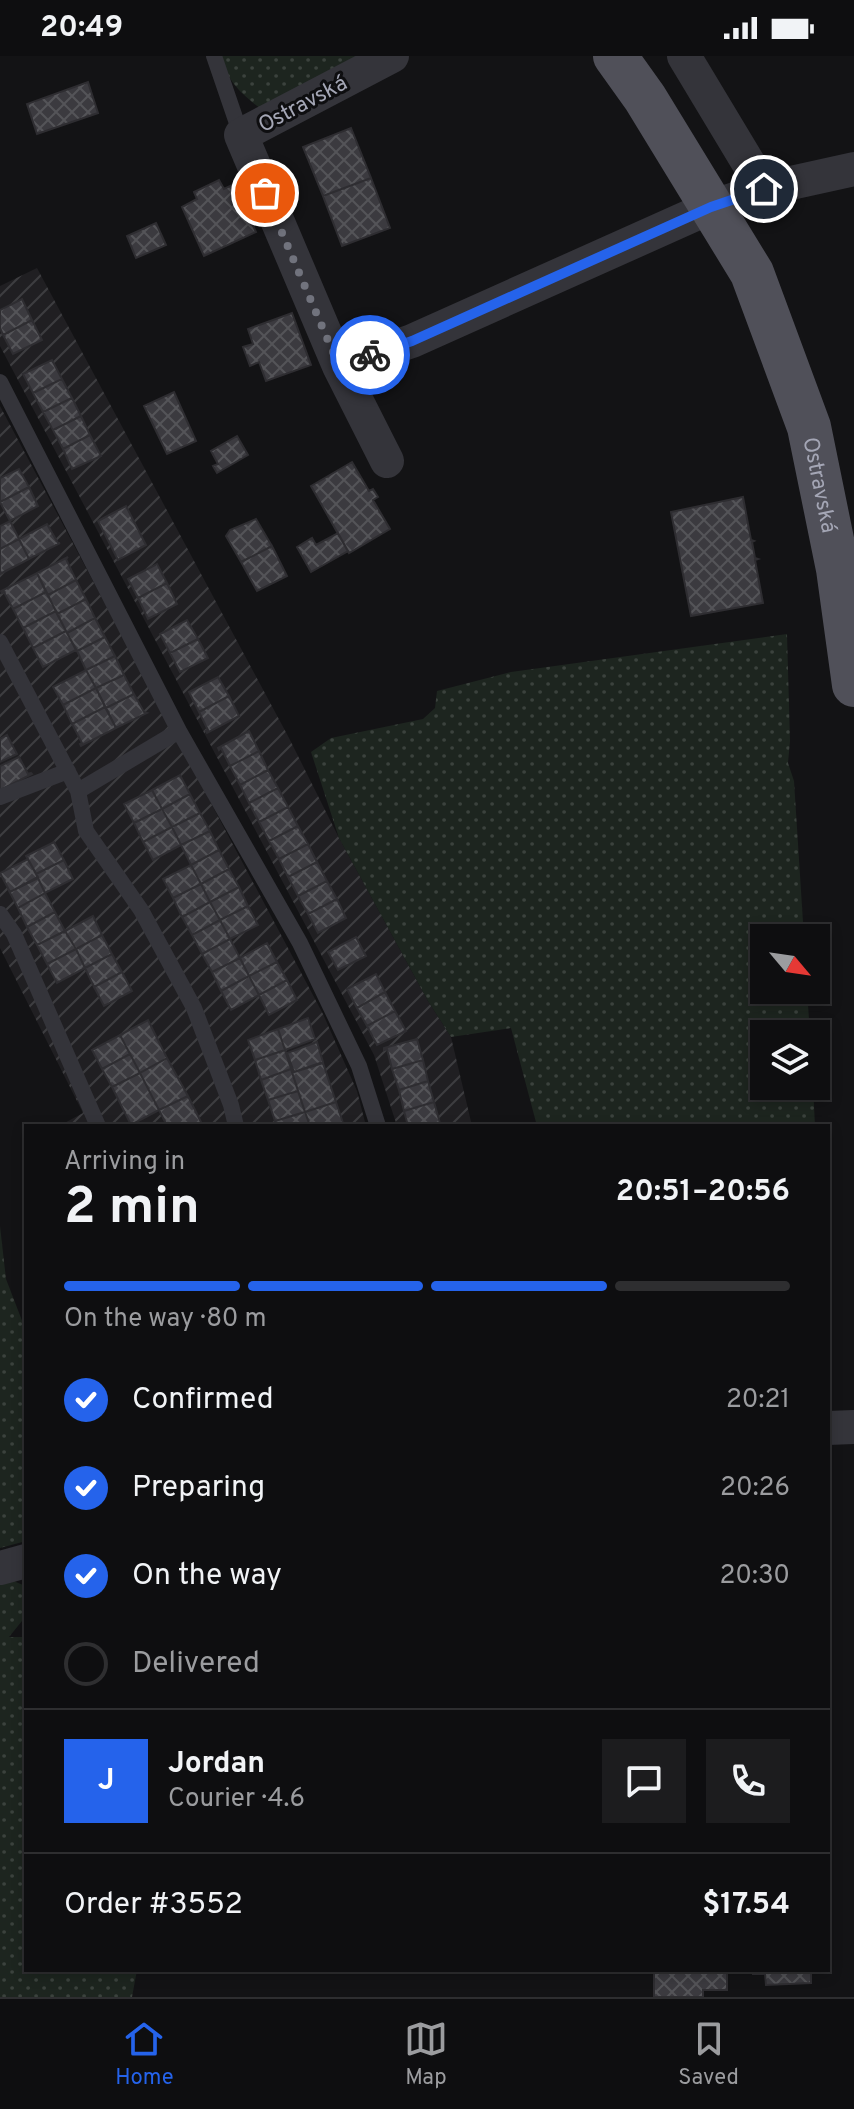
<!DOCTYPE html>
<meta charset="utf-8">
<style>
:root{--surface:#0e0e10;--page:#1c1c1e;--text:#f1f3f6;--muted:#9b9c9f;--line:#2e2e30;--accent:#2563eb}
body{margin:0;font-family:Overpass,sans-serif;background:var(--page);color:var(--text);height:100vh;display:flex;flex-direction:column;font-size:30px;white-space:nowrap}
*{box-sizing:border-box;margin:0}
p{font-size:26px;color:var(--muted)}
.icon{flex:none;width:44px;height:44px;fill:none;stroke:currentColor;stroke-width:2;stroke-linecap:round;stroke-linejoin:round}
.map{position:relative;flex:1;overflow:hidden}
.details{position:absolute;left:24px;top:1068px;width:806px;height:848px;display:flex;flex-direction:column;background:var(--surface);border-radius:0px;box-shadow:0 4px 12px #0003,0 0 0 2px var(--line)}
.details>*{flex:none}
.needle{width:52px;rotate:119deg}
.fabs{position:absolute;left:750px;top:868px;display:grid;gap:16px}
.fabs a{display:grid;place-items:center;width:80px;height:80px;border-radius:0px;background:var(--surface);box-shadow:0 4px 12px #0003,0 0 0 2px var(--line);font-size:40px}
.pin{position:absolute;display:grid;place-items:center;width:68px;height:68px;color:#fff;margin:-34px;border:4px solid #fff;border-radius:50%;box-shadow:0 2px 8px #0007}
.courier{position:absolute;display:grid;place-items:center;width:80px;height:80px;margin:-40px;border:6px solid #2563eb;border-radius:50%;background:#fff;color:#222;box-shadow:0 2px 10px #0007}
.headline em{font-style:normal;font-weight:700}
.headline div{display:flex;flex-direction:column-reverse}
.headline{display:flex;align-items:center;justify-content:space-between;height:136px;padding:0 40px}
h1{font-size:52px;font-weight:700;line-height:60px}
.bar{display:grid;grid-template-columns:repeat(4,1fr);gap:12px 8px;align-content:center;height:96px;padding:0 40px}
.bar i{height:10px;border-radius:6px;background:var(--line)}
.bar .on{background:var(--accent)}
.bar p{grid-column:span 4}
.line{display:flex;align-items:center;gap:20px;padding:0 40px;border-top:2px solid var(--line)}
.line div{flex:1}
.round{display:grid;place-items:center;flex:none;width:84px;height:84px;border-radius:0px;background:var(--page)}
ol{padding:0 40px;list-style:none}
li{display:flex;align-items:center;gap:24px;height:88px}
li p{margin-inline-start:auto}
li .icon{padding:8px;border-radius:50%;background:var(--accent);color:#fff;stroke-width:4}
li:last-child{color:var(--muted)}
li i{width:44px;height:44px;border:4px solid var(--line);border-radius:50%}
.status{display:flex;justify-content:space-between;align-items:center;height:56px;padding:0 40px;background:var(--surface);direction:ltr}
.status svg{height:22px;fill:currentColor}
.tabs{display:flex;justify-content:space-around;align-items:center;height:112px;border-top:2px solid var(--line);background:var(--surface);font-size:22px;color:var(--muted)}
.tabs a{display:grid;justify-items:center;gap:4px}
.tabs .on{color:var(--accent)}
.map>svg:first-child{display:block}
</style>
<div class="status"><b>20:49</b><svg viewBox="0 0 49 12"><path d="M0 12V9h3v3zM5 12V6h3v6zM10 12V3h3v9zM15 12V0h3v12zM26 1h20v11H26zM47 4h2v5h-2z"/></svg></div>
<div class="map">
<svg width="854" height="1941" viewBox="0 0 854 1941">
<defs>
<pattern id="industrial-furrows" width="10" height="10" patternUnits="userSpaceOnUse" patternTransform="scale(2)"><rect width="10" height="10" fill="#201f22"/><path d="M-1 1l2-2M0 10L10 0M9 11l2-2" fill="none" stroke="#3d3d40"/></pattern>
<pattern id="grass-dots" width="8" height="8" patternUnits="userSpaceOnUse" patternTransform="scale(2)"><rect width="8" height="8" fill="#1d251f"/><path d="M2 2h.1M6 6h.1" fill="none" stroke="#3b423d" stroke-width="1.8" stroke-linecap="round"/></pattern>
<pattern id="building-cross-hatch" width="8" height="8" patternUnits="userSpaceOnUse" patternTransform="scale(2)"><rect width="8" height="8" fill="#3b3a3f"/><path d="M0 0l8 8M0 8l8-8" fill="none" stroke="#545458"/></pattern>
</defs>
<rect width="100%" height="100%" fill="#131315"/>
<path fill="url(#industrial-furrows)" d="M37,212L289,682L339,782L428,945L451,981L472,1070H397L374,999L0,290V230Z
M0,350L323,958L357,1035L366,1070H59L83,1057L0,892Z"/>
<path fill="url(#grass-dots)" d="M220,0H375L263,55C240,36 230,29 220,0Z
M787,578L790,685L788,707L794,725L804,882H764V934H807L810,978H764V1030H813L815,1070H658L657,1068L640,1070H537L511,972L451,981L428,945L339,782L311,696L331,682L423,663L435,652L437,635L511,616Z
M0,1170L6,1223L26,1275V1485L0,1492Z
M4,1521L23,1529L26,1528V1560L9,1581H26V1914H137L132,1941H0V1522Z"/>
<path fill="url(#building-cross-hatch)" stroke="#2e2d31" stroke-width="2" d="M88,26L98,57L37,78L27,48Z
M351,72L371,122L323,140L303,91Z
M371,122L390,172L342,190L323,140Z
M219,124L224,133L234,128L256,176L204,200L182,151L197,143L194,136Z
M156,167L166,189L136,202L127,180Z
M22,243L32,264L3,279L0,272V254Z
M292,257L311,309L266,325L259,306L250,310L243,291L253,288L248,273Z
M32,264L42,284L13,298L3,279Z
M52,304L62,323L33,337L23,318Z
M62,323L72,342L43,356L33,337Z
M174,336L196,385L167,398L144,350Z
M72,342L81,360L53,374L43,356Z
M81,360L90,379L63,393L53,374Z
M90,379L101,400L72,413L63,393Z
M237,380L248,399L217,417L213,410L218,408L211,395Z
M352,406L369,435L373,433L378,441L373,444L390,473L349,497L311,430Z
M19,413L29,431L0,446V422Z
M29,431L38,450L10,465L0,446Z
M743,441L751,484L754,485L752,486L755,502L758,503L755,504L763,547L691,560L671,456Z
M126,450L146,489L118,504L98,465Z
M256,463L272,490L241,506L226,480L230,474Z
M10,465L19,483L0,493V470Z
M47,468L58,487H60L29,503L19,483Z
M338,477L348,495L311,516L297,491L312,482L316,489Z
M19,483L29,503L0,518V493Z
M272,490L287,520L257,535L241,506Z
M68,501L66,503L76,524L48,539L37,517Z
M157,508L167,527L138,542L128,523Z
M37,517L46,536L13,553L4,536L2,537L1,535Z
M76,524L86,543L57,558L48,539Z
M167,527L177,548L148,563L138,542Z
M46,536L56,555L23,572L13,553Z
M86,543L95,562L67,577L57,558Z
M56,555L66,575L33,592L23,572Z
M95,562L105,581L77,595L67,577Z
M187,564L198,583L170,597L160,578Z
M66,575L76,594L43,611L33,592Z
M105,581L115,600L86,614L77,595Z
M198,583L208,602L180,616L170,597Z
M115,600L124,619L96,632L86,614Z
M86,614L96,632L63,649L53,631Z
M124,619L134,638L106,652L96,632Z
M218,621L229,640L199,656L189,636Z
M96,632L105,651L72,668L63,649Z
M134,638L144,656L147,657L116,672L106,652Z
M229,640L239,660L207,677L206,675L208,674L199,656Z
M105,651L116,672L81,690L80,688L82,687L72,668Z
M249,675L259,695L230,710L221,692L219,694L218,692Z
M7,679L17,698L0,706V683Z
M259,695L268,714L240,729L230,710Z
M19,701L28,718L31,717L32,718L0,734V710Z
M268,714L278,732L249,747L240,729Z
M180,719L190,738L162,753L152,734Z
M278,732L288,751L259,766L249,747Z
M152,734L162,753L134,767L124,748Z
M190,738L200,757L172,771L162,753Z
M288,751L298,770L269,785L259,766Z
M162,753L172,771L143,786L134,767Z
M200,757L210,775L181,789L172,771Z
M298,770L308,788L279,803L269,785Z
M172,771L181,789L153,804L143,786Z
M210,775L219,794L191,809L181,789Z
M54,786L64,804L36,818L26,800Z
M308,788L317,806L288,821L279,803Z
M219,794L229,813L201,828L191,809Z
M28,803L38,821L10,836L0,817Z
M64,804L73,823L45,837L36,818Z
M317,806L327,825L298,840L288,821Z
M191,809L201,828L173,842L163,823Z
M229,813L239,831L210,846L201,828Z
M38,822L45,837L18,852L8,833L10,836Z
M327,825L337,843L308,858L298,840Z
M201,828L210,846L182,861L173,842Z
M239,831L248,850L220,864L210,846Z
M45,837L55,856L27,871L18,852Z
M337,843L346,862L318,877L308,858Z
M210,846L220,864L192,879L182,861Z
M248,850L258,869L230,883L220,864Z
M55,856L65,875L37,889L27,871Z
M93,860L102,879L76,893L65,875Z
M220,864L230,883L202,898L192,879Z
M65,875L76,893L47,908L37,889Z
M102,879L112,898L85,912L76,893Z
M356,881L366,900L338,914L328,896Z
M230,883L240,902L212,916L202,898Z
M267,887L277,906L249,920L240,902Z
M76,893L85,912L57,927L47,908Z
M112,898L122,916L94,931L85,912Z
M240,902L249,920L221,935L212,916Z
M277,906L287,924L259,939L249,920Z
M122,916L132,935L104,950L94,931Z
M376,918L385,936L357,952L347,933Z
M249,920L259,939L231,954L221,935Z
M287,924L297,944L269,959L259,939Z
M385,936L395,955L367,970L357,952Z
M395,955L406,975L377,989L367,970Z
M308,962L315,983L285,994L278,973Z
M148,964L167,1002L140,1017L120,979Z
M278,973L285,994L255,1004L248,984Z
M120,979L130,998L102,1013L92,994Z
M417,983L423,1004L392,1013L387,993L384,994V992Z
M317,986L323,1006L294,1016L287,997Z
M285,994L291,1013L261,1024L255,1004Z
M130,998L140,1017L112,1031L102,1013Z
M167,1002L188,1040L159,1054L140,1017Z
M423,1004L428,1025L399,1034L392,1013Z
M323,1007L336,1046L305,1056L291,1013L294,1016Z
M291,1013L298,1035L268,1044L261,1024Z
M140,1017L159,1054L131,1069L112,1031Z
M428,1025L434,1046L404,1055L399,1034Z
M298,1035L305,1056L275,1065L268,1044Z
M188,1040L203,1070H167L159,1054Z
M336,1046L344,1070H310L305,1056Z
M434,1046L440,1067L429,1070H408L404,1055Z
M305,1056L310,1070H276L275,1065Z
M654,1914H727V1934H703V1941H654Z
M753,1914H811V1927L766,1929L765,1918H753Z"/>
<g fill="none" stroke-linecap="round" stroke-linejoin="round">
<path stroke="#34343a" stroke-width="16" d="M214,0L241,79
M0,326L179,675L300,887L359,1010L378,1070
M0,586L78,735L86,775L141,854L194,952L231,1049L236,1070
M78,735L179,675
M0,741L68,715
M0,858L14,878L98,1070"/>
<path stroke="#34343a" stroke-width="34" d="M392,0L241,79L339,310L412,285L711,151L764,133L854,113
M684,0L764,133
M339,310L387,405
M828,1372L854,1371
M0,1512L26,1505"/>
<path stroke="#505059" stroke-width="44" id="s1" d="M615,0L645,42L752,217L809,371L838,513L854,629"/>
</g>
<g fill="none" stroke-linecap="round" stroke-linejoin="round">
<path stroke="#71737d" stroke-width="8" stroke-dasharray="0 14.4" d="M265,137L339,310L370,299"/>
<path stroke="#2563eb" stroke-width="10" d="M370,299L412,285L711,151L764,133"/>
</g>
<g text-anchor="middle" stroke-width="6" stroke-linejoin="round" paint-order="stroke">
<g font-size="22" fill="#a4a6b5" stroke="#0e0e10">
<text transform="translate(302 47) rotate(-28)" y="8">Ostravská</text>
<text dy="8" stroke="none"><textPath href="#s1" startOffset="480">Ostravská</textPath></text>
</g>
</g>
</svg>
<div class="fabs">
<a><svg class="needle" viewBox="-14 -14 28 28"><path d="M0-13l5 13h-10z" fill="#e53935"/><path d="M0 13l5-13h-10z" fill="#9b9c9f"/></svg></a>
<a><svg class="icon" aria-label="layers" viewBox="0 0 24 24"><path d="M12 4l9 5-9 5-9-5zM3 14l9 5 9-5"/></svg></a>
</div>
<div class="pin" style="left:265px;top:137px;background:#ea580c"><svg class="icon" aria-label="bag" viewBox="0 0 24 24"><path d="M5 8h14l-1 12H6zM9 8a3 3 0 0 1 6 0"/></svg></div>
<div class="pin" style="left:764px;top:133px;background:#1f2937"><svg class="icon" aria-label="home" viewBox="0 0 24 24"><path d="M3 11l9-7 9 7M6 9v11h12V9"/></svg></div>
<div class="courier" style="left:370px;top:299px"><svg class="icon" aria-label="bike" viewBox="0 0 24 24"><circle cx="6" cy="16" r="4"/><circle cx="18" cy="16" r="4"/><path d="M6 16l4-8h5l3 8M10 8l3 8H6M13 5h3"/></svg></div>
<section class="details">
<div class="headline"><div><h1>2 min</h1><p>Arriving in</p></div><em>20:51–20:56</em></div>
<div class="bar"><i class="on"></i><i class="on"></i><i class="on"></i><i></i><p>On the way · 80 m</p></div>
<ol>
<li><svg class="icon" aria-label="check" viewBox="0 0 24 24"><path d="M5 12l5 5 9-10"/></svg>Confirmed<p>20:21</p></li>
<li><svg class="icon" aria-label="check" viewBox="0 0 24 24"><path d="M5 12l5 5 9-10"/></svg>Preparing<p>20:26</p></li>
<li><svg class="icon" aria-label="check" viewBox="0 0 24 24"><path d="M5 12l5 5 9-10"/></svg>On the way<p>20:30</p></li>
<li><i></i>Delivered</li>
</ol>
<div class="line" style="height:144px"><b class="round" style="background:var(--accent);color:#fff">J</b><div><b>Jordan</b><p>Courier · 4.6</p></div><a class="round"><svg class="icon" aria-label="chat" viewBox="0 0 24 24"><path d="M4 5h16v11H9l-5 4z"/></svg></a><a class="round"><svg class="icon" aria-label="phone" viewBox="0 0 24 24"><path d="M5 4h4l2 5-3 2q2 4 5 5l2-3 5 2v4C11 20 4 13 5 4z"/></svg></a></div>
<div class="line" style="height:104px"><div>Order #3552</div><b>$17.54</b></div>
</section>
</div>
<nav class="tabs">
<a class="on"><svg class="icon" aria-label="home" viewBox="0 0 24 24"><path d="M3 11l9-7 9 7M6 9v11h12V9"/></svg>Home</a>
<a><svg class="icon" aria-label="map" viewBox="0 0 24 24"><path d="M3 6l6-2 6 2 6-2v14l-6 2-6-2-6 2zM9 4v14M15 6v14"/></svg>Map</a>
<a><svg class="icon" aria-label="saved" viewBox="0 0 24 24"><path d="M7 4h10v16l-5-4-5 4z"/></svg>Saved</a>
</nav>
